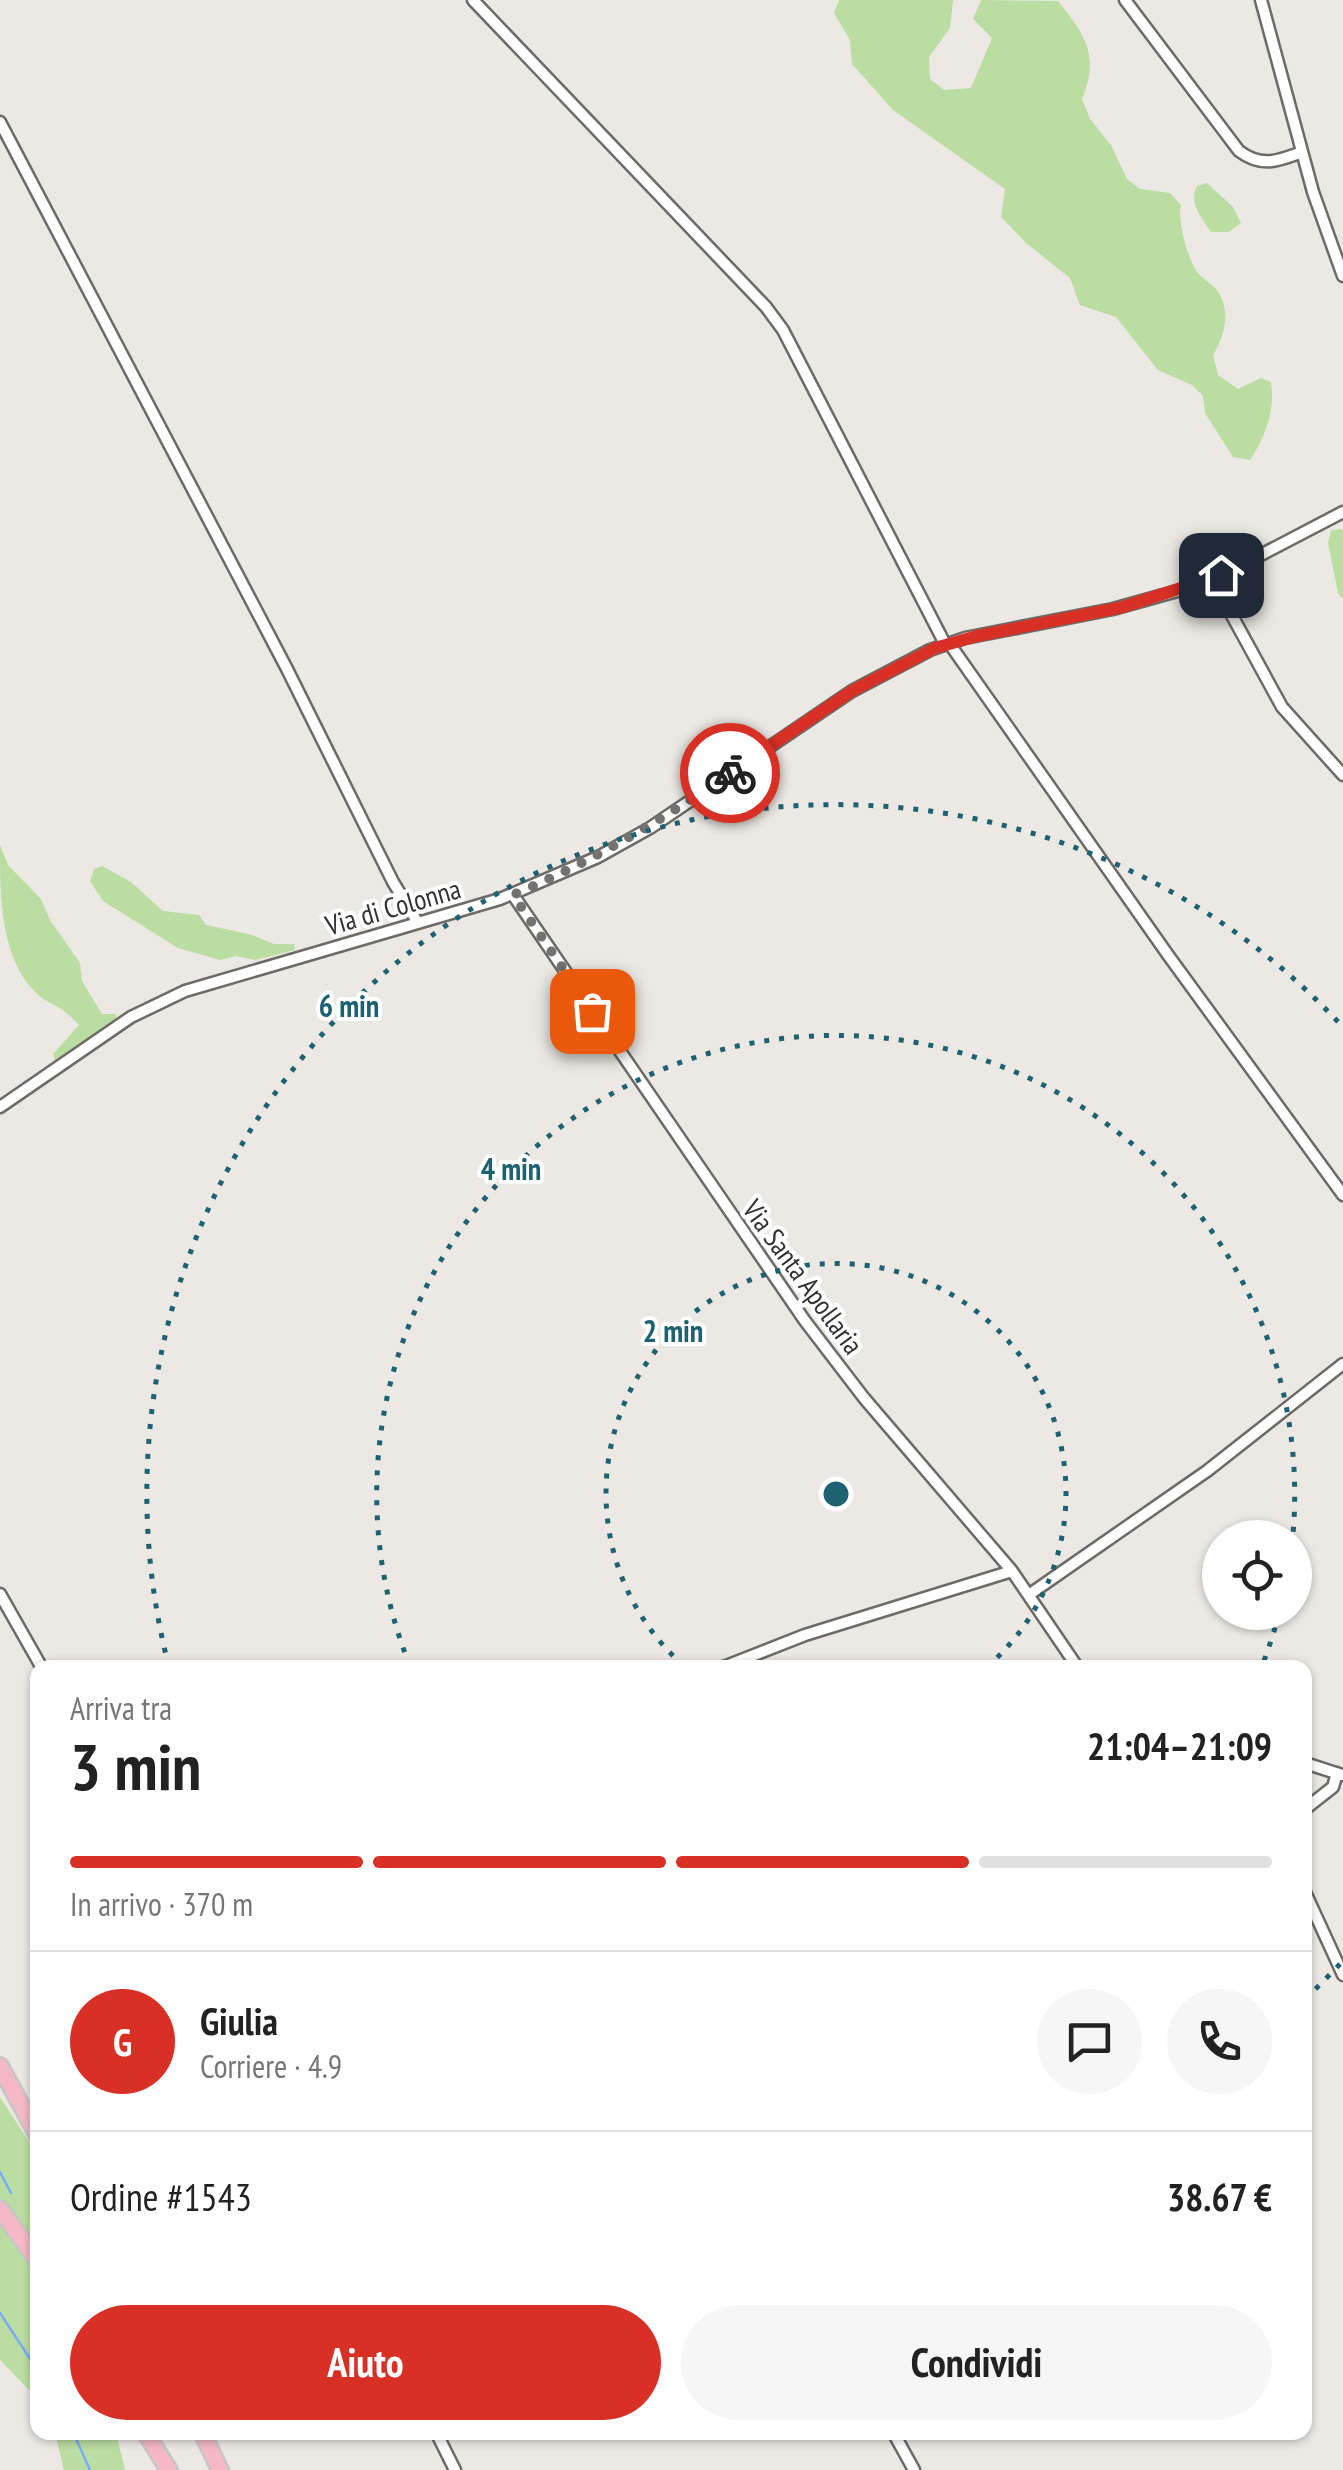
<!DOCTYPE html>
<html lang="it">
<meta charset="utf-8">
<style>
:root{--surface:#fff;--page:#f6f6f6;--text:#222;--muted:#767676;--line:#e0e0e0;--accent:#d93025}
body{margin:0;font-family:"PT Sans Narrow",sans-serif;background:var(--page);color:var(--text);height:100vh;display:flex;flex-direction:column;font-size:38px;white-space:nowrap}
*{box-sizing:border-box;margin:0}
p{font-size:32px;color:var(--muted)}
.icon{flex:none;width:55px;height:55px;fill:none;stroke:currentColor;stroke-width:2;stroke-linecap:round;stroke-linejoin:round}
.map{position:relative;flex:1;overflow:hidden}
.drawer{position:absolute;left:30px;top:1660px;width:1282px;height:780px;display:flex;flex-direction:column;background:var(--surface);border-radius:20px;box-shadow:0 2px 8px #0004}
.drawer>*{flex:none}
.controls{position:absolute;left:1202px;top:1520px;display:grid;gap:20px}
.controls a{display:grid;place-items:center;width:110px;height:110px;border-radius:50%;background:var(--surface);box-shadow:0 2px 8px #0004;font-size:50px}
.pin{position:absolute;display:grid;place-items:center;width:85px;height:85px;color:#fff;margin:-42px;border-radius:20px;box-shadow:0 5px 15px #0006}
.courier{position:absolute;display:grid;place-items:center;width:100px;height:100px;margin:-50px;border:8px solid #d93025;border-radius:50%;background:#fff;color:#222;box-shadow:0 2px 12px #0007}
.summary em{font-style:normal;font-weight:700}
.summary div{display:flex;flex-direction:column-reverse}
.summary{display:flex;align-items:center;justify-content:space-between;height:170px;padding:0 40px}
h1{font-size:65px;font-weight:700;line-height:75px}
.bar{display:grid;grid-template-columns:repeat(4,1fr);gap:15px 10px;align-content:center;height:120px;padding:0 40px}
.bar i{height:12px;border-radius:8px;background:var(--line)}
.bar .selected{background:var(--accent)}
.bar p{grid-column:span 4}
.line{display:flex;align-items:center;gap:25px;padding:0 40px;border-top:2px solid var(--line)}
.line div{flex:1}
.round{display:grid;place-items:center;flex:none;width:105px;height:105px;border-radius:52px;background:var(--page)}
.primary-button{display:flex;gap:20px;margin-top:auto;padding:20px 40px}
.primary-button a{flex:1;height:115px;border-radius:60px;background:var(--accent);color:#fff;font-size:40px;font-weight:700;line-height:115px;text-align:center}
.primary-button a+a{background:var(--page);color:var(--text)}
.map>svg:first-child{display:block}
</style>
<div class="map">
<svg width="1343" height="2470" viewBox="0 0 1343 2470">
<rect width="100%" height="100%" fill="#ece8e3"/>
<path fill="#badda1" d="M839,0H953L950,28L929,57L930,79L944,90L971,88L992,38L973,19L981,0L1058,1C1085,35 1100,55 1082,99L1090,119L1111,145L1127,179L1140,189L1170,193L1181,205C1177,220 1188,261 1198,273C1203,279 1211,283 1216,289C1232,309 1225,336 1213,355L1218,375L1238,389L1261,378L1271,382C1275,411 1266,436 1250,460L1233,457L1205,413L1203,396L1192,385L1158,370L1116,317L1080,305L1070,278L1026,243L1001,217L1005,189L893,110L852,64L850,40L834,13Z
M1207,183L1233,207L1241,223L1229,232H1211C1202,218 1188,203 1197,186Z
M1341,529L1343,530V599L1338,593L1328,543L1331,530Z
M0,845L8,865L41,899L50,920L80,963L82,981L102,1014H115L118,1022L56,1064L53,1054L79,1025C62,1007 60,1009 42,998C0,964 0,897 0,845Z
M102,866L131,882L163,911L199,915L206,925L249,934L274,944H294L295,950L255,960L236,956L220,960L178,948L103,901L90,881L94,869Z
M0,2097L37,2154V2398L0,2360Z
M55,2433H116L125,2470H64Z"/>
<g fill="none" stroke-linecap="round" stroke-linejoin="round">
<path stroke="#79abfc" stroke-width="2.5" d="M0,2172L11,2193
M0,2313L38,2371
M73,2432L90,2470"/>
<g stroke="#6e6b66" stroke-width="15">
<path id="minor" d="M473,0L766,307L783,330L945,644
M1125,0L1239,151C1262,168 1278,161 1302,152
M1261,0L1313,192L1343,276
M0,122L287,669L393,882L418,923
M1212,579L1282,707L1343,775
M949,643L1168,955L1343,1195
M513,895L805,1321L864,1398L1012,1571L1078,1668
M0,1107L131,1017L185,991L500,899L598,857L650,828L852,691L930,650L965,638L1113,609L1181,590L1230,571L1343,512
M0,1594L42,1668
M1030,1594L1207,1471L1343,1364
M721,1668L805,1635L1012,1571
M1305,1763L1342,1775
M1305,1809L1333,1787L1337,1773
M1305,1892L1343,1975
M436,2432L455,2470
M893,2432L914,2470"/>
</g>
<g stroke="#c6c6c5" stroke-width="20">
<path id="highway" d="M0,2066L38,2136
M0,2209L38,2261
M145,2432L169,2470
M202,2432L220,2470"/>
</g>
<use href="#minor" stroke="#fff" stroke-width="10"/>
<use href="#highway" stroke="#f4b9c5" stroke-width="15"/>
</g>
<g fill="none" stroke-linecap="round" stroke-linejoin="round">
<path stroke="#74726f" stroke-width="10" stroke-dasharray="0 18" d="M592,1011L513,895C594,860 658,823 730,773"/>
<path stroke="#d93025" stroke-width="12" d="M730,773L852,691L935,648L977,636L1123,607L1221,575"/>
</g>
<g fill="none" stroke="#1d6173" stroke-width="5" stroke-dasharray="5 10">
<path d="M684 1666A230 230 0 1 1 988 1666"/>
<path d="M1279 1613A459 459 0 0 1 1262 1666M410 1666A459 459 0 1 1 1293 1534"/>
<path d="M1340 1964A689 689 0 0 1 1306 1998M169 1667A689 689 0 0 1 1340 1024"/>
</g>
<g text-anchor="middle" stroke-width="8" stroke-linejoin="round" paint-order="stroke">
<g font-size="28" fill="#333230" stroke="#fff">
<text transform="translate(393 907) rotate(-16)" y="10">Via di Colonna</text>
<text transform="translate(803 1277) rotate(54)" y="10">Via Santa Apollaria</text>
</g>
</g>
<circle cx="836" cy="1494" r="15" fill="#1d6173" stroke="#fff" stroke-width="5"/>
<g font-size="30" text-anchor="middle" font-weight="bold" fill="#1d6173" stroke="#fff" stroke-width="8" stroke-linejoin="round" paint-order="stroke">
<text x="349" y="1017">6 min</text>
<text x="511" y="1180">4 min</text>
<text x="673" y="1342">2 min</text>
</g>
</svg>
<div class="controls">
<a><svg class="icon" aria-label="locate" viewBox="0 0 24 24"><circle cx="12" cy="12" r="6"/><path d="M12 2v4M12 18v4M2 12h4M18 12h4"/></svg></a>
</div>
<div class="pin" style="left:592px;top:1011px;background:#ea580c"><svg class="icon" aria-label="bag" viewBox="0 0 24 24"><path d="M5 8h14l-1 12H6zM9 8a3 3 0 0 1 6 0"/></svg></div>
<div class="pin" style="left:1221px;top:575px;background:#1f2937"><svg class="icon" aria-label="home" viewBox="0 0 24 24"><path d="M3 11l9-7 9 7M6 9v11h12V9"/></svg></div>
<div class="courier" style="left:730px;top:773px"><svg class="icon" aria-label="bike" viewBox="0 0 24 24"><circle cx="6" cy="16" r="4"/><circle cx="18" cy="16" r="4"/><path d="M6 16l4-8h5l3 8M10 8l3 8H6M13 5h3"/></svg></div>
<section class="drawer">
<div class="summary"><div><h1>3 min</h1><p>Arriva tra</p></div><em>21:04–21:09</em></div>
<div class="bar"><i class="selected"></i><i class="selected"></i><i class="selected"></i><i></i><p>In arrivo · 370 m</p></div>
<div class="line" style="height:180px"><b class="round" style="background:var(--accent);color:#fff">G</b><div><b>Giulia</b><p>Corriere · 4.9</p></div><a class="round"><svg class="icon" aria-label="chat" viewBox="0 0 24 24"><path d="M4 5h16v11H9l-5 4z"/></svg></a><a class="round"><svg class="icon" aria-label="phone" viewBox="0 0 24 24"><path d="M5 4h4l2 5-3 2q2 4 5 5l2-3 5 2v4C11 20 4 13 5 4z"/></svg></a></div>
<div class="line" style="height:130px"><div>Ordine #1543</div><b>38.67 €</b></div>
<div class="primary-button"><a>Aiuto</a><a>Condividi</a></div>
</section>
</div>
